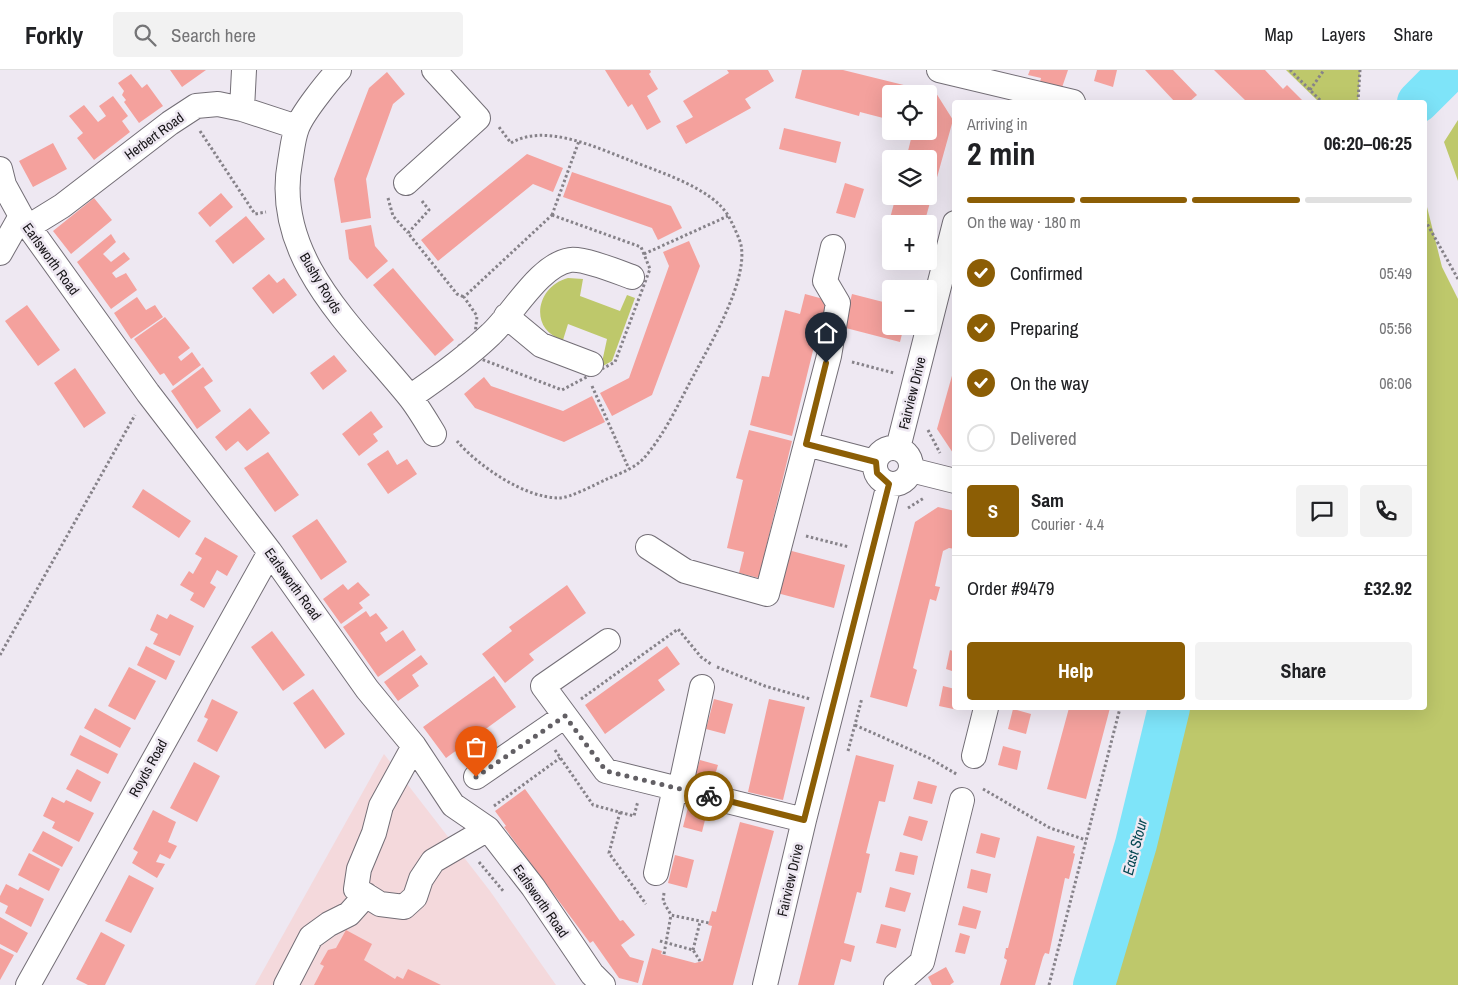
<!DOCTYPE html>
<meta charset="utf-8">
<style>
:root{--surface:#fff;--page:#f2f2f2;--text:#202124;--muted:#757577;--line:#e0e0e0;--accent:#8c5e05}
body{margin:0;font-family:"Archivo Narrow",sans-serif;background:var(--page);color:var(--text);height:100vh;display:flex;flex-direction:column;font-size:19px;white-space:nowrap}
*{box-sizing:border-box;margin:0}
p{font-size:16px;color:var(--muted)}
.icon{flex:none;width:28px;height:28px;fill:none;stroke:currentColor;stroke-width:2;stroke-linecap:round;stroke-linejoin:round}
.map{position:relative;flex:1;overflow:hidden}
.panel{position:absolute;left:952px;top:30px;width:475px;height:610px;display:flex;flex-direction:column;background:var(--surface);border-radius:5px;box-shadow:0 5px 20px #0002}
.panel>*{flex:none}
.controls{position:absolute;left:882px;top:15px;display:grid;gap:10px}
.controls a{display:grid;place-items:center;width:55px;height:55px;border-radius:5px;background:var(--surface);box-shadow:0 5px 20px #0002;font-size:25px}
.pin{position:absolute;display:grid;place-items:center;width:42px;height:42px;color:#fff;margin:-51px -21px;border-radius:50% 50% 50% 0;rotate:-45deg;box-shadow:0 0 5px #0007}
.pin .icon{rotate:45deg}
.courier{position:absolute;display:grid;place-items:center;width:50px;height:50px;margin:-25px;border:4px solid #8c5e05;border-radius:50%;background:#fff;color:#222;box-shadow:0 1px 6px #0007}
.headline em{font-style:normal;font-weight:700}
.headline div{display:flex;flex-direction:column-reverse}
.headline{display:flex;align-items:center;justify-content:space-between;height:85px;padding:0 15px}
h1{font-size:32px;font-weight:700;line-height:38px}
.bar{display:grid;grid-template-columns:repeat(4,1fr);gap:8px 5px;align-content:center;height:60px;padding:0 15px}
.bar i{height:6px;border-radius:4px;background:var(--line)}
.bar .current{background:var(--accent)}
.bar p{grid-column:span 4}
.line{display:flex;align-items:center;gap:12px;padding:0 15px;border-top:1px solid var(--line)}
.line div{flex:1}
.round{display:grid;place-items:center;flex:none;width:52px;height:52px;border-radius:5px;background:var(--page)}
ol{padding:0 15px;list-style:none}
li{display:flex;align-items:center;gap:15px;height:55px}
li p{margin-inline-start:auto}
li .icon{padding:5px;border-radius:50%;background:var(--accent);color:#fff;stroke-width:4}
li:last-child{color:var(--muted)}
li i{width:28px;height:28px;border:2px solid var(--line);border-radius:50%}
.primary-button{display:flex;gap:10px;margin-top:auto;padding:10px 15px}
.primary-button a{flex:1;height:58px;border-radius:5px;background:var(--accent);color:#fff;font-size:20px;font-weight:700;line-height:58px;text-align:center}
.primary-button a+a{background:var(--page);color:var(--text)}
header{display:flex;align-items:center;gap:30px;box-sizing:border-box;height:70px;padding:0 25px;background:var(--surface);border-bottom:1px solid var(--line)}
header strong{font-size:24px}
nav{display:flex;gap:28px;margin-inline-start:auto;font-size:18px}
.search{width:350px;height:45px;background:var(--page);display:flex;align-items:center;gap:12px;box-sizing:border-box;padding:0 18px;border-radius:5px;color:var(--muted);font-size:19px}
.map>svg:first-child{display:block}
</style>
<header>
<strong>Forkly</strong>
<div class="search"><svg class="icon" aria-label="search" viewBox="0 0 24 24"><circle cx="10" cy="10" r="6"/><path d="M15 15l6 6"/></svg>Search here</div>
<nav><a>Map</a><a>Layers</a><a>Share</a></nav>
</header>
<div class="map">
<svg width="1458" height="915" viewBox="0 0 1458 915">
<rect width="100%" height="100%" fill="#eee8f2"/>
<path fill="#f4d9dc" d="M384,684L490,821L556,915H255Z"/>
<path fill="#bec86b" d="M1286,0H1360L1358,32H1319Z
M1458,50V111L1444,72Z
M1425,129L1442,197L1458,229V915H1107L1154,772L1184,638H1425Z
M568,208L583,209L580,226L620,241L627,225L635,228L612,291L601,297L607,269L568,254L563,270C528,260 536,216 568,208Z"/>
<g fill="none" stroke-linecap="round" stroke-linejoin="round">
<path stroke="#7ee4f9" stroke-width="42" d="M1418,32L1450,0
M1094,915L1136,774L1169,638"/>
</g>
<path fill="#f4a19d" d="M170,0H206L182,17Z
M605,0H650L651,2L649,4L658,19L647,26L661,52L647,60L632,34L628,37Z
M727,0H768L774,11L745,29L751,38L686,74L676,56L693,47L683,31L729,3Z
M802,0H843L936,23L953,50L924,154H891V165L886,163L896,126H929V89H906L913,61H929V24H891V50L860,42L859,46L795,28Z
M1030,0H1068L1057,32H1035L1041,8L1028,5Z
M1097,0H1117L1113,17L1094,11Z
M1145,0H1173L1197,25L1189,32H1175Z
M1214,0H1265L1283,19L1287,15L1304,32H1247Z
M387,2L405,24L393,34L366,109L371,148L341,153L334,109L369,18Z
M131,4L142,18L147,14L163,36L139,53L124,32L126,30L122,25L124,21L118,13Z
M113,26L128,46L122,51L130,62L94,90L77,68L83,63L69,46L84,35L98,52L106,46L99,36Z
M784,58L841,72L836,93L779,79Z
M53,73L67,99L33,117L19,91Z
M527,84L563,98L553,122L533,114L438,191L421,170Z
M572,102L671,136L682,158L658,170L652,158L563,127Z
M845,113L864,119L855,148L836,143Z
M221,123L233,137L210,157L198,143Z
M94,128L112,150L71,184L53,161Z
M246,146L265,169L233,194L215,171Z
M371,155L375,176L388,191L367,209L349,189L345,160Z
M111,164L116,172L103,184L111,192L124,182L130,189L112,203L116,208L126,203L137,220L111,239L77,192Z
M689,171L700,196L652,325L612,346L600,323L629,308L669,196L663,182Z
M393,198L454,270L435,286L373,215Z
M269,204L277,213L284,208L297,225L273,244L252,218Z
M805,224L849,236L852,224L891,234V256H904L900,272L842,257L844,255L821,248L792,366L750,355L762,306L769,307L785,240L800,244Z
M137,227L146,240L155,235L163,247L131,269L114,243Z
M27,235L60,280L38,296L5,251Z
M165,247L190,278L178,287L181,291L192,282L201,295L173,316L164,303L160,305L134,269Z
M334,285L347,301L323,320L310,303Z
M955,295V386L937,359Z
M203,297L213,311L204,317L221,341L197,359L171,321Z
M75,298L106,343L84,358L54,313Z
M484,307L491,316L563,341L592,326L605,352L564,372L475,338L464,324Z
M250,338L270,363L247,381L238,371L226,381L215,367Z
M371,341L383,357L373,364L378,371L359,386L342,364Z
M749,360L792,371L764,486L785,491L788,480L845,495L834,538L777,523L779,513L739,503L744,482L727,478L743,410L736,408Z
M388,380L397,395L407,389L417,404L388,424L367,394Z
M268,382L299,425L275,442L244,398Z
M143,419L191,451L179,468L132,437Z
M938,437L955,441V479L949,478L943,481L935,516L940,517L936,531L930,529L913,598L917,600L907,637L870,627L915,452Z
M317,449L347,492L321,510L292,466Z
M205,467L238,486L227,506L217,500L210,513L216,517L204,538L190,530L194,523L180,515L189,501L193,504L202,488L195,484Z
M358,512L370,525L359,533L363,538L341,554L323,529L343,514L348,520Z
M567,515L586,543L529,584L534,590L505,613L482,584L512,561L509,557Z
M366,541L370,547L376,543L388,558L380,563L386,572L403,560L416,580L378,607L343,557Z
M157,544L167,549L170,544L194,556L180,586L153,574L158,564L150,560Z
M272,561L305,605L283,621L251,577Z
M146,576L175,591L166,610L137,595Z
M667,576L680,594L658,610L665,620L605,664L585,635Z
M950,580L955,582V602L946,599Z
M421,585L428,594L412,605L419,616L398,631L384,612Z
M129,597L156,611L135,650L108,636Z
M494,606L516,637L446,688L423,657Z
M943,616L955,619V638H959L958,640L939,636Z
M313,619L345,664L325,679L293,633Z
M212,629L238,642L217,682L197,671L208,649L204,647Z
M714,629L733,634L725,664L706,659Z
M769,629L805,637L783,730L748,722Z
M95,638L131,658L120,678L84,658Z
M1069,638H1110L1086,729L1047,719Z
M1013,639L1031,644L1026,664L1008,659Z
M80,665L118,684L108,704L70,685Z
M1003,676L1021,681L1017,700L998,695Z
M856,685L894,695L885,732L879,731L866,783L870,784L861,823L857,822L844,873L855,876L851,892L841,889L834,915H798Z
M700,690L718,695L712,715L694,709Z
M194,692L220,706L197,752L170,738Z
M77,699L101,712L91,732L66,719Z
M918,711L937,716L932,734L913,729Z
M525,719L620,851L623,850L635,865L621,875L630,887L644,891L638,913L619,908L593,871L590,873L504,757L506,756L495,741Z
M52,727L64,733L66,730L94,743L79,772L52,758L55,752L43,746Z
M688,737L707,742L702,762L683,757Z
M153,740L176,752L168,772L177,776L170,789L160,784L156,792L165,794L157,808L132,793L138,782L133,779Z
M909,746L928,751L922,771L903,765Z
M740,752L774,761L733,915H642L652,878L662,881L661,884L695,893L703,891L712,856L708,855L712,841L716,842Z
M43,761L73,777L62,797L32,781Z
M981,763L1000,768L995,788L976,783Z
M1037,766L1075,776L1073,783L1075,784L1069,809L1065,808L1049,884L1045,883L1043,887L1035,915H1000L1007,890L1004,888L1006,878H1008Z
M900,782L918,786L914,805L895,801Z
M29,783L60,799L49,821L18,805Z
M675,785L694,790L687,818L668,813Z
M971,799L991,804L987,823L967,818Z
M129,805L154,818L131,863L105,851Z
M6,814L18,820L20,817L44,829L31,857L5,843L8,836L0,832V826Z
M890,817L911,823L905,842L885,837Z
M963,836L981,841L976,859L958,855Z
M0,847L28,863L17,883L0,874Z
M881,854L901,859L896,878L876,873Z
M346,860L372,874L364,890L395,909L397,906L403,909L408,899L441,915H314L324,896L320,894L328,880L336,878Z
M101,862L125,875L105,915H88L76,909Z
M960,863L970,866L965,884L955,882Z
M0,878L14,885L0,910Z
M946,897L954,912L950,915H932L928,907Z"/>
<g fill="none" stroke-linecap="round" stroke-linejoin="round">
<g stroke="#736e76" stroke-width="26">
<path id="minor" d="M339,0C328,11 302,44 297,58C293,68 292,81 290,92C272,188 354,258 409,326C418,337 426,351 434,364
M939,0L1073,32
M242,39L244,0
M0,99L4,115L21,146L148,323L270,482L367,619L414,676L453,735L488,759L533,817L592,904L603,915
M406,113L478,48L434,0
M28,157L62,136L170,53L196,36L218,34L242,39L297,57
M0,183L21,146
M506,246L541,275L591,294
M410,327C438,308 466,288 491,264C513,244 539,195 570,190C584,188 618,202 632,207
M806,374L875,392
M875 396a18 18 0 1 1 36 0a18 18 0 1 1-36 0Z
M898,378L955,153
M911,400L955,411
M648,477L685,501L767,524L829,286L838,233L825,211L833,177
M608,571L543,616L606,701L804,750
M414,676L381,736L374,763L359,799L356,819L380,834L404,837L415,827L421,809L433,791L488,759
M974,686L986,638
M476,707L565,646
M680,719L702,617
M656,803L675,718
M28,915L270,482
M286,915L311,867L329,854L349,844L366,825
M765,915L804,750L889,414
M896,915L922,892L962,730"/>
</g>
<path stroke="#868289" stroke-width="3" stroke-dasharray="2.5 2.5" stroke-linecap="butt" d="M1290,0L1322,32
M1310,20L1324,0
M1358,32L1360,0
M200,61L255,144L266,142
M388,128L393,146L408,163
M422,131L429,140L408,163L457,224L464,227
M552,145L641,177L650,199L615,292L562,320L468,284L459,276L475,264L477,246L464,227Z
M552,145L579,71
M1425,150L1458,209
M644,184L728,146
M852,292L894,303
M592,316L629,399
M928,360L940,383
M457,371C478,396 525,428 559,428C570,428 594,415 605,410C618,404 634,399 644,388C666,363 680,330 696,301C712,271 748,210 741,175C739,167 733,155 729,147C713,118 659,102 629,90C595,77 545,53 511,73L499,57
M908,438L924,428
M806,466L849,477
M0,585L135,345
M717,597L765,616L810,629
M581,629L678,559L701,587L711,594
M855,655L929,688L958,705
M555,680L593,735L634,746L638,731
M848,681L862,628
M983,719L1050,758L1086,770
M494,736L560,688
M620,742L609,783L646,834
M479,792L504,822
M664,823L663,831L671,845L709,853
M660,871L693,880L700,891
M693,880L700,852
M664,884L671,845
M1049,915L1120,638"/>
<use href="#minor" stroke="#fff" stroke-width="24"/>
</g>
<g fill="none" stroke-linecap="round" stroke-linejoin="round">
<path stroke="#625f64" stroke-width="5" stroke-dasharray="0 9" d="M476,707L565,646L606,701L709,726"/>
<path stroke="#8c5e05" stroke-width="6" d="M709,726L804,750L889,414L877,403L876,392L806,374L826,293"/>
</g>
<g text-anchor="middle" stroke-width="5" stroke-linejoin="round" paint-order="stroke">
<g font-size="14" fill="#171518" stroke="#eee8f2">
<text transform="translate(154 66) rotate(-36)" y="5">Herbert Road</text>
<text transform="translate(51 189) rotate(54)" y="5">Earlsworth Road</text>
<text transform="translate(321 213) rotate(59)" y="5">Bushy Royds</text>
<text transform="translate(912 323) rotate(-76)" y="5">Fairview Drive</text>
<text transform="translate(293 514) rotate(54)" y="5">Earlsworth Road</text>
<text transform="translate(148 698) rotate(-61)" y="5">Royds Road</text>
<text transform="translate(790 810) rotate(-77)" y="5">Fairview Drive</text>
<text transform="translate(541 831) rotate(55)" y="5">Earlsworth Road</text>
</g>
<g font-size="15" font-style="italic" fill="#034651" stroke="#eee8f2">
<text transform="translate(1135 777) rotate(-75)" y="5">East Stour</text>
</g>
</g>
</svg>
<div class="controls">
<a><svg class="icon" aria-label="locate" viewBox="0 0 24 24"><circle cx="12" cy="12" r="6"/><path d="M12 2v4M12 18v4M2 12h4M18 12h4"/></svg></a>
<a><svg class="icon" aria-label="layers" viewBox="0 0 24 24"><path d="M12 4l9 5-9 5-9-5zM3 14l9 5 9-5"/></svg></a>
<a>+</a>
<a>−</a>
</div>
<div class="pin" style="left:476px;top:707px;background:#ea580c"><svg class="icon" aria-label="bag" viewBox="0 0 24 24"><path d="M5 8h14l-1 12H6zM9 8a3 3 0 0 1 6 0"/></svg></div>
<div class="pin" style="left:826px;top:293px;background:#1f2937"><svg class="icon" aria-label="home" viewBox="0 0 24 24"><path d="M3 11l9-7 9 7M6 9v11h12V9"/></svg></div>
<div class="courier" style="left:709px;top:726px"><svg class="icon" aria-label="bike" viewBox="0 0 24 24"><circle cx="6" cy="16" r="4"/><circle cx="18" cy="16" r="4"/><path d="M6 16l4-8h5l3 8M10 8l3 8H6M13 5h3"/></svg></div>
<section class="panel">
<div class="headline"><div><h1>2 min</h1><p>Arriving in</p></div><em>06:20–06:25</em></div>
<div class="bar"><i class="current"></i><i class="current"></i><i class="current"></i><i></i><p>On the way · 180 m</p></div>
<ol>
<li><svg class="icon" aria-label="check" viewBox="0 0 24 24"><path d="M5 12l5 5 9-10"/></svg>Confirmed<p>05:49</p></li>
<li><svg class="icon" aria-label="check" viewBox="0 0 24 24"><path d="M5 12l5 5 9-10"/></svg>Preparing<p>05:56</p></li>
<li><svg class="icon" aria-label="check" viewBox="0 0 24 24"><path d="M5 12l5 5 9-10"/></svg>On the way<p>06:06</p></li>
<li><i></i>Delivered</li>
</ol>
<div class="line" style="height:90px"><b class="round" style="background:var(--accent);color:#fff">S</b><div><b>Sam</b><p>Courier · 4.4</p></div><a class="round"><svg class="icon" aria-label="chat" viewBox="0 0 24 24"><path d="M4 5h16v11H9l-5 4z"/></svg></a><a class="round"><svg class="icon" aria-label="phone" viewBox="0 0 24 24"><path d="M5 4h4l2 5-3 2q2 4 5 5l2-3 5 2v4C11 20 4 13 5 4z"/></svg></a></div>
<div class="line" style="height:65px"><div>Order #9479</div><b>£32.92</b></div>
<div class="primary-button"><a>Help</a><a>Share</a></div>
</section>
</div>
